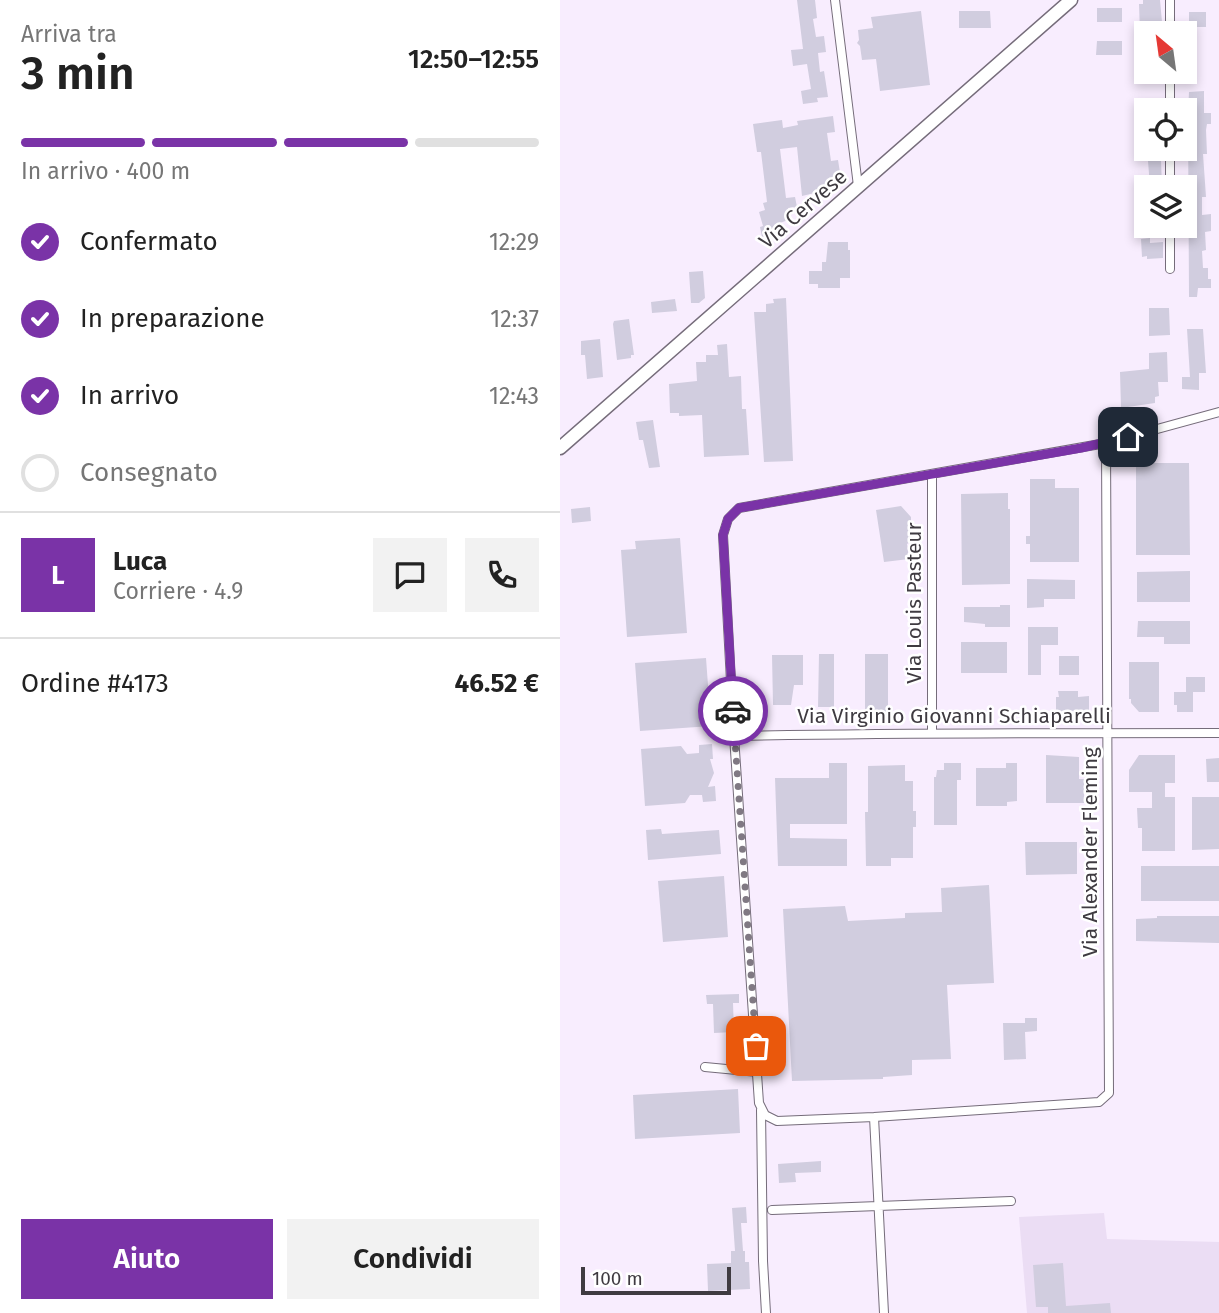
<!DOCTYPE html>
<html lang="it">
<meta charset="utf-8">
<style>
:root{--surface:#fff;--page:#f2f2f2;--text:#222;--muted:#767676;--line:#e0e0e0;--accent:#7a33a7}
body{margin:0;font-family:"Fira Sans",sans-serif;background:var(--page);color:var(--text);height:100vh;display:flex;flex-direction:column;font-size:26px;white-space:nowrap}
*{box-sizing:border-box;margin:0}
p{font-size:23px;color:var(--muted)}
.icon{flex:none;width:38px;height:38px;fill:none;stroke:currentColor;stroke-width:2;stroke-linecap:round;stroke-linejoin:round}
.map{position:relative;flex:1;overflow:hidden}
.panel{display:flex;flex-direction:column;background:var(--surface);width:560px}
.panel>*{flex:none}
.needle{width:46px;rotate:331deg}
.controls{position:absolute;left:574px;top:21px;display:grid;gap:14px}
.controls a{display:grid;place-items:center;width:63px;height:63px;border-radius:0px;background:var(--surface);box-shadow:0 4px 10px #0003;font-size:35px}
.scale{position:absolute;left:21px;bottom:18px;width:150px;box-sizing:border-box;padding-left:7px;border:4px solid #3f3b41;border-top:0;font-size:19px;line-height:24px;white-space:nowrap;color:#3f3b41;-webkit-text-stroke:5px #fff;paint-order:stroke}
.pin{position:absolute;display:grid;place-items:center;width:60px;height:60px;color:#fff;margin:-30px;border-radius:14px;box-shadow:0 4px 10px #0006}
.courier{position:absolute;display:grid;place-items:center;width:70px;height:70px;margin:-35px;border:5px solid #7a33a7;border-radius:50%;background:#fff;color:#222;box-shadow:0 2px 9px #0007}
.summary em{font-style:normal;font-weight:600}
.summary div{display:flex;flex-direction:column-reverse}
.summary{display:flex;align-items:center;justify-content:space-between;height:119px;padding:0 21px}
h1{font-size:46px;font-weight:600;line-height:52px}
.bar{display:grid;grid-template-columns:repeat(4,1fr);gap:10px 7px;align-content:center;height:84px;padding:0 21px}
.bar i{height:9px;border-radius:5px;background:var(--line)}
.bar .selected{background:var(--accent)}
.bar p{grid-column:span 4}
.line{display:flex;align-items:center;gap:18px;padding:0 21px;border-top:2px solid var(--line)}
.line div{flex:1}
.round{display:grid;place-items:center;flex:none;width:74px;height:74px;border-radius:0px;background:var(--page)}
ol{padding:0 21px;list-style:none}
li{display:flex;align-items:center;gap:21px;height:77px}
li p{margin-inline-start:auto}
li .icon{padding:7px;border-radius:50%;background:var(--accent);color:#fff;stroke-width:4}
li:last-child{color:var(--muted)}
li i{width:38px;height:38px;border:4px solid var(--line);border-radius:50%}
.action{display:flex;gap:14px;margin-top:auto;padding:14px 21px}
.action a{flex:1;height:80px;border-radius:0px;background:var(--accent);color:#fff;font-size:28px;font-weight:600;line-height:80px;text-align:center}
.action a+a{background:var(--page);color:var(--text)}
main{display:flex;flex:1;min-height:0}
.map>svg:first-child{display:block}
</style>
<main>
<section class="panel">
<div class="summary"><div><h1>3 min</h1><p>Arriva tra</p></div><em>12:50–12:55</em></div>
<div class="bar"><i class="selected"></i><i class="selected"></i><i class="selected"></i><i></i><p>In arrivo · 400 m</p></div>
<ol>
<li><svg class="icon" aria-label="check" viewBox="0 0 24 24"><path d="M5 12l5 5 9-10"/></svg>Confermato<p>12:29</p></li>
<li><svg class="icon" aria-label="check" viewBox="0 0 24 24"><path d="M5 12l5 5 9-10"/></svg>In preparazione<p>12:37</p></li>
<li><svg class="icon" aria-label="check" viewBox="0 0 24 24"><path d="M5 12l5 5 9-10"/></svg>In arrivo<p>12:43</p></li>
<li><i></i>Consegnato</li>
</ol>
<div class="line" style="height:126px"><b class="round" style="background:var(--accent);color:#fff">L</b><div><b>Luca</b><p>Corriere · 4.9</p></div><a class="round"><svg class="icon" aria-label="chat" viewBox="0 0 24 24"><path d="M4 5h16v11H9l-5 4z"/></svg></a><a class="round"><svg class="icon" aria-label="phone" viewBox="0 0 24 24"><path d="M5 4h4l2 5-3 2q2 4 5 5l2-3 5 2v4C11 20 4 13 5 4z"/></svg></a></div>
<div class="line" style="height:91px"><div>Ordine #4173</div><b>46.52 €</b></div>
<div class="action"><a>Aiuto</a><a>Condividi</a></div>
</section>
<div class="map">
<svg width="659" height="1313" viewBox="0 0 659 1313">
<rect width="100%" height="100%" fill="#f8edfe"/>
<path fill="#ebddf4" d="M544,1213L547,1239L659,1242V1313H467L459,1217Z"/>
<path fill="#d1cddf" d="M237,0H255L257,18L253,19L256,37L264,36L266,52L258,53L260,72L264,71L268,97L257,98L258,102L243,104L241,91L251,89L247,64L233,66L231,50L243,49Z
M583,0H600L603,33H580L579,4H583Z
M537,8H562V22H537Z
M361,11L370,85L320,91L316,59L302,60L300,46L297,43L299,40L298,30L313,28L311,17Z
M399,11H430L431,28H399Z
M629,12H646V27H629Z
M537,41H562V55H536Z
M644,91V113H651V124H647L646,130L647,154H643L646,197H642V215L651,214V231L645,232L646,250L642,251L643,268H648V279H651V288H638L637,297H629L628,113L629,92Z
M273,116L275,132L267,133L271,161L278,160L281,179L276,180V183L259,186V192L242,196L237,147L220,149L226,198L235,197L237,207L228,208L231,219L214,225L216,233L202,237L200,227L203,226L199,212L205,210L203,203L207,202L201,152H197L193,124L222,120L223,128L238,125L237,121Z
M601,160L602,187H590L588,161Z
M590,238V243L603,242V258L587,259V256L582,257L581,239Z
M268,242H288V250H290V278H280V288H258V284H249V271H262V262H266Z
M143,271L145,298L139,303H131L129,272Z
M226,298L233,461L204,462L194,312H206V304L214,303L213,299Z
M115,299L117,311L92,313L91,302Z
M589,308H609L610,335L589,336Z
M69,319L74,355H71V358L57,360L53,324L54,321Z
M627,329H643L646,373H639V390L622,389V377H630Z
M40,339L43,377L27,379L25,355H21V341Z
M167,344L169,377L181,376L182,409H186L189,455L144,457L142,415L119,416V413H110L109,384L137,381L136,362H146V355H158L157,345Z
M607,352L608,382H598L599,396L595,397V403L561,408L560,372L589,369V353Z
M93,420L100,467L89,468L83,440H79L76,422Z
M576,463H629L630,555H576Z
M470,479H495V488H519V562H470V544H466V536H470Z
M448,493V509H450V584L402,585L401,494Z
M341,506L351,517V541L347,544L349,559L324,562L316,510Z
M30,507L31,521L12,523L11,509Z
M120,538L127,633L67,637L61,550L76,549L75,541Z
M630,571V602H577V572Z
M467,579L515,580V599H484V607L467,608Z
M440,605H450V627H425V624L404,622V607H440Z
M578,621H630V644H604V637H577Z
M468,627H498V645H481V675H468Z
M401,642H447V673H401Z
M259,654H274V707H258Z
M305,654H328V712H305Z
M212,655H243V685H234L231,705H213Z
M499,656H519V675H499Z
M146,658L151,726L80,731L75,663Z
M569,662H599V712H579L571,703V699H569Z
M626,677H645V692H633V712H617V705H614V692H626Z
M498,691H518V697L529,696V711L496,712V697H499Z
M152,744L153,759H150L154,773L148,787L155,786L156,801L143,802L142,795H130L125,803L85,806L81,749L121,746L127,754L139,753V745Z
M486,755L519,757V779H524V803H486Z
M579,755H615V783H605V797H615V851H582V828H578L577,808H592V792H569V770Z
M659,758V782H647L646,759Z
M269,763H287V824H230V838L287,839V866H218L215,778H269Z
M384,763H401V780H397V825H374V777H376L377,770H384Z
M446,763H457V801L447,802V806H416V768H446Z
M345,765V781H353V811H356V827H353V858H331V866H306L305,812H308V766Z
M632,797H659V849L632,850Z
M101,829L102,834L159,830L161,854L88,860L86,830Z
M465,842H517V874L466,875Z
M581,866H659V901H581Z
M164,876L168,937L103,942L98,881Z
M429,885L434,983L387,985L391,1059L352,1060V1075L323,1077V1079L232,1081L223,909L285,906L288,921L345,918V913L382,912L381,888Z
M597,916H659V943L576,941V919L597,918Z
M179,994V1003H173L174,1032L154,1033L153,1004H147L146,995Z
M465,1018H477V1031L465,1032L466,1059L444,1060L443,1023H465Z
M178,1089L180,1133L75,1139L73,1095Z
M261,1161V1172L235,1173L236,1182L219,1183L218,1164Z
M186,1207L187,1223H181L183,1251H185V1262H189L190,1289L148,1291L147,1264L171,1263V1251H175L172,1208Z
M503,1263L506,1306L550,1303L551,1313H488V1307H476L473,1265Z"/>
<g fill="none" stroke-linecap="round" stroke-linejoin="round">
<g stroke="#756c7a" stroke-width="10">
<path id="street" d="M275,0L298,186
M610,0V33
M610,72V110
M610,149V187
M610,226V269
M546,443L549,1093L539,1102L314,1117L217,1121L205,1115L199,1103L174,736C336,733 497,733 659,733
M372,732V474
M174,736L163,535L168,519L179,508L546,443L659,412
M145,1067L198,1072
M201,1110L203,1261L206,1313
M314,1117L324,1313
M212,1210L451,1201"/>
</g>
<g stroke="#756c7a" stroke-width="15">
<path id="secondary" d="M0,448L511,0"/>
</g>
<use href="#street" stroke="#fff" stroke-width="8"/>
<use href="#secondary" stroke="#fff" stroke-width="12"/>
</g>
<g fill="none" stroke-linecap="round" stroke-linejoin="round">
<path stroke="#807983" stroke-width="7" stroke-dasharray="0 12.6" d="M173,711L196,1046"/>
<path stroke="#7a33a7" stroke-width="9" d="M173,711L163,535L168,519L179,508L521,448L568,437"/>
</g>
<g text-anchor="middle" stroke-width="5" stroke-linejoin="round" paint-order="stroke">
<g font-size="21" fill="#3f3b41" stroke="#fff">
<text transform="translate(243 209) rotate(-41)" y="7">Via Cervese</text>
<text transform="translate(354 603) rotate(-90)" y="7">Via Louis Pasteur</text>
<text x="394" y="723">Via Virginio Giovanni Schiaparelli</text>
<text transform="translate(530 852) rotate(-90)" y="7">Via Alexander Fleming</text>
</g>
</g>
</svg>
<div class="controls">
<a><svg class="needle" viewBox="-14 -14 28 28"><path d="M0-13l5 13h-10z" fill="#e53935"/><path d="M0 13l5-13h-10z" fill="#767676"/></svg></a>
<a><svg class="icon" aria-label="locate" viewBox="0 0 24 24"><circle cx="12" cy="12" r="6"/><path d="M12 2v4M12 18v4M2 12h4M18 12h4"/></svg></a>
<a><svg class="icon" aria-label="layers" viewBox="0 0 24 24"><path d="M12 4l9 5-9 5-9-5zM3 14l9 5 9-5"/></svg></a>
</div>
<div class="scale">100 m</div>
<div class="pin" style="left:196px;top:1046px;background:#ea580c"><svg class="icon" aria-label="bag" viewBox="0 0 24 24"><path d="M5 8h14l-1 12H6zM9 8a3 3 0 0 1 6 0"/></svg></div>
<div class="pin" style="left:568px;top:437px;background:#1f2937"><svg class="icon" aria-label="home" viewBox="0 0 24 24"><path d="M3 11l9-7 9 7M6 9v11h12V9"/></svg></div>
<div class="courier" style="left:173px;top:711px"><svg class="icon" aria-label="car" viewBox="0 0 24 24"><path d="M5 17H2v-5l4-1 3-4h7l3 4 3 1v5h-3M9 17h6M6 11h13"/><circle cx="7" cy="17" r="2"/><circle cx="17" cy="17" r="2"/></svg></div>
</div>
</main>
